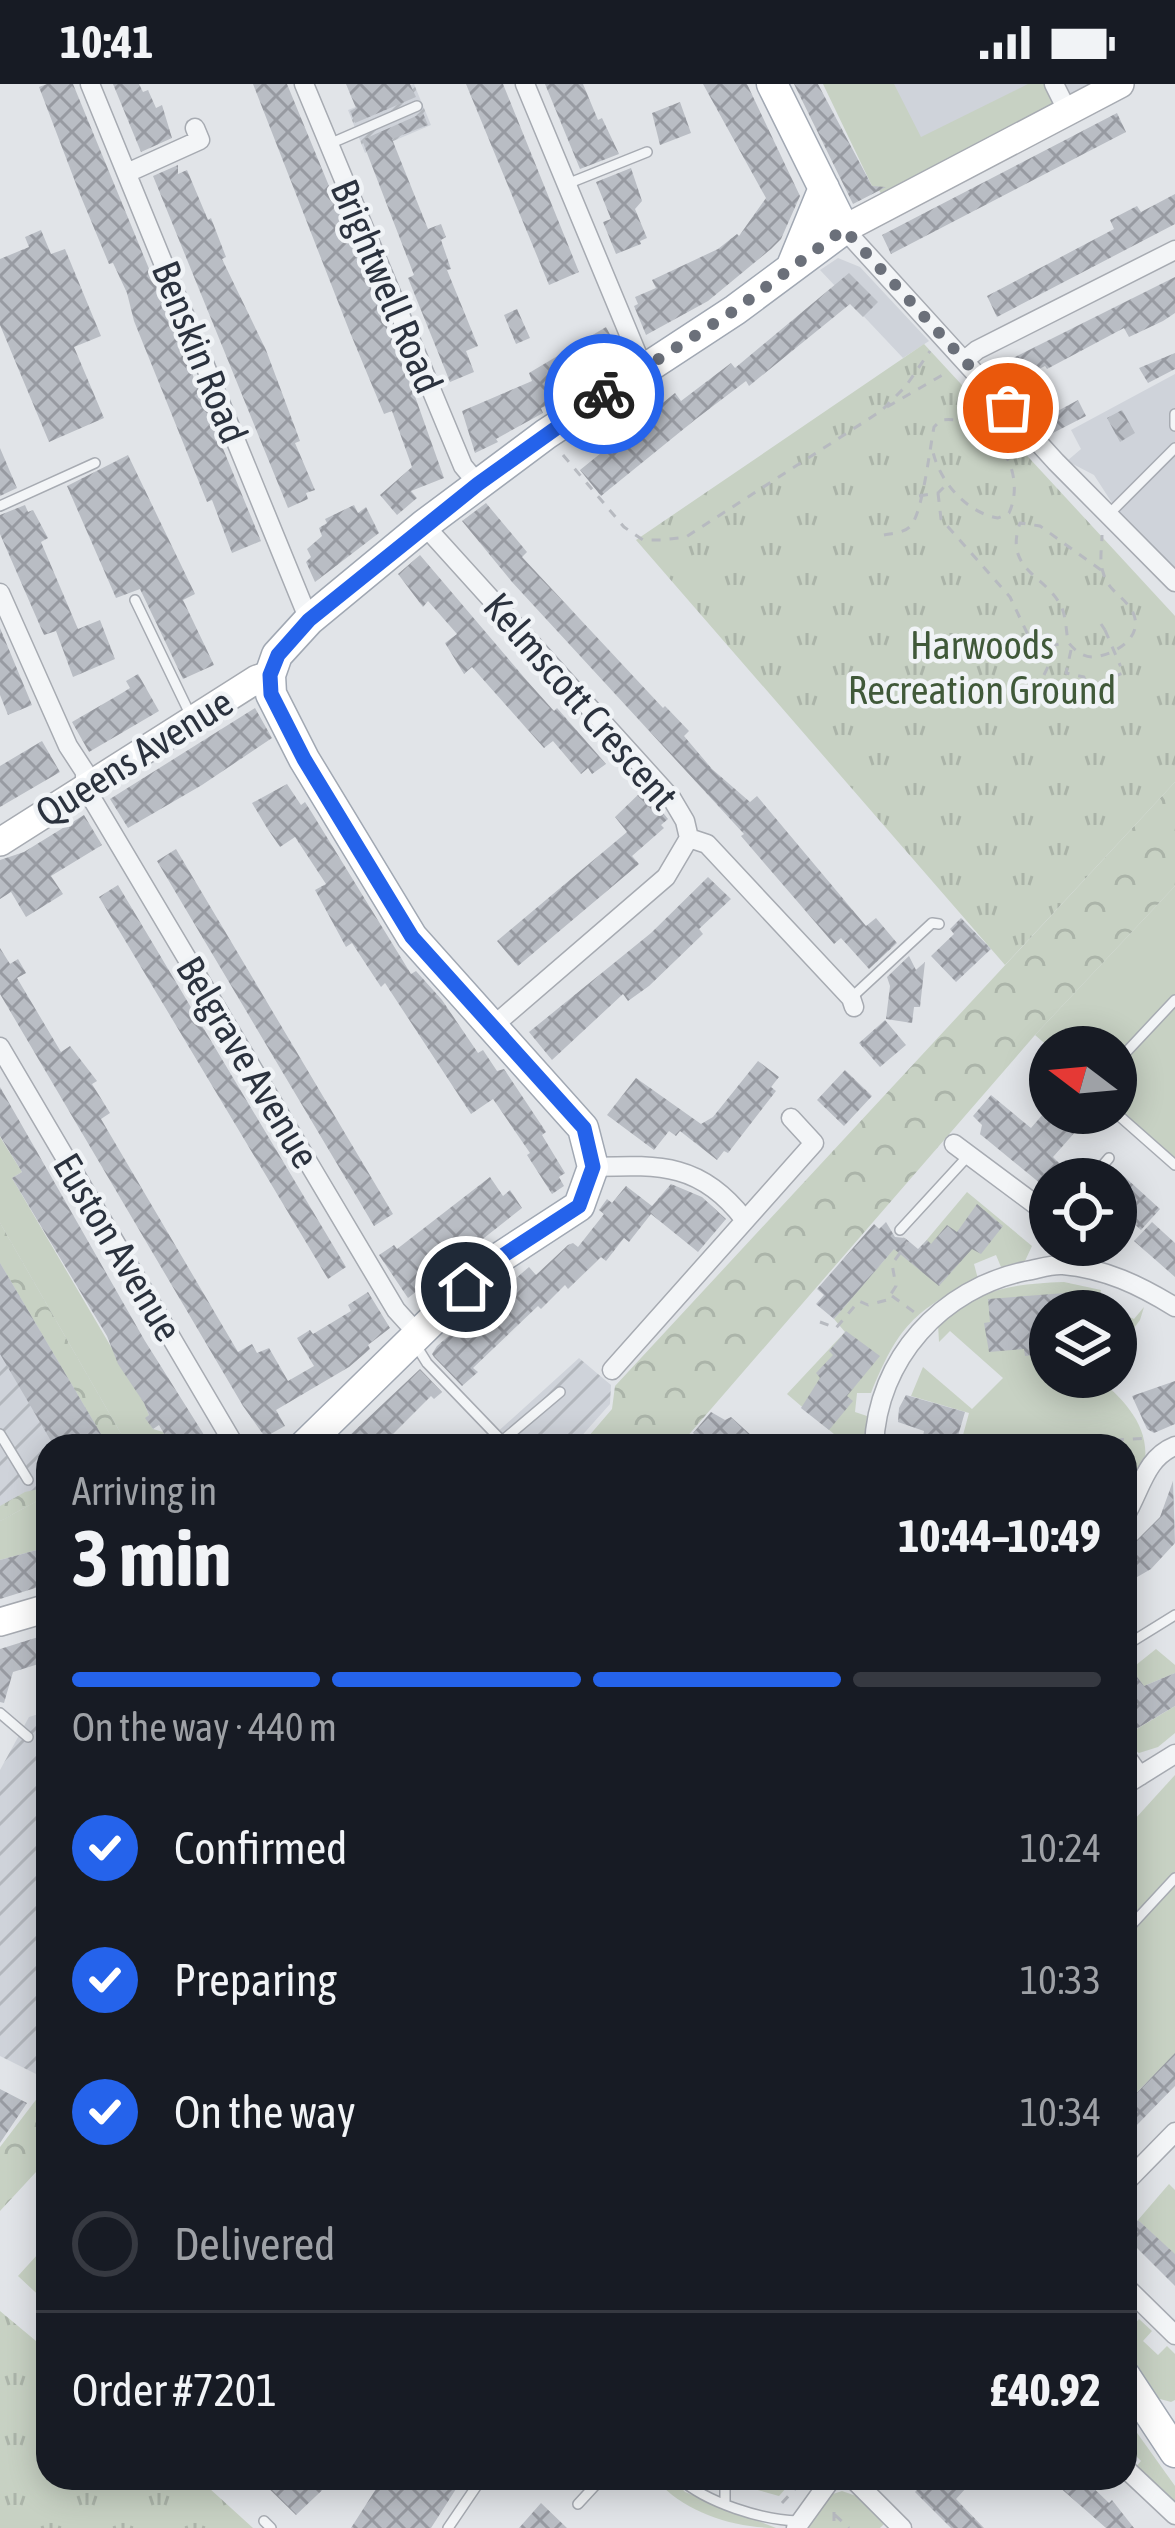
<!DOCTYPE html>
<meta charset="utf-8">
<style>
:root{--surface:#171b24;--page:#20242c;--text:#f1f3f6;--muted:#9ea1a6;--line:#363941;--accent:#2563eb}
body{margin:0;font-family:"Asap Condensed",sans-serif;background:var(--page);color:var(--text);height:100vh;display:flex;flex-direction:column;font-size:45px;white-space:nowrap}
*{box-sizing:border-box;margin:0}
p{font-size:39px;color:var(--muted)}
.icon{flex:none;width:66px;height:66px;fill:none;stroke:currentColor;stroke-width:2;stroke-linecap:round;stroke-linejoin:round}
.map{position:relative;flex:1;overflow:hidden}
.drawer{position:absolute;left:36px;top:1350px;width:1101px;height:1056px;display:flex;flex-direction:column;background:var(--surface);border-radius:36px;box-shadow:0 6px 30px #0003}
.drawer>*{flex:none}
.needle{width:78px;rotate:286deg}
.controls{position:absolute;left:1029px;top:942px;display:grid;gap:24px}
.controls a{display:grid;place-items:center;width:108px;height:108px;border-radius:50%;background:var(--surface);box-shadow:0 6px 30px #0003;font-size:60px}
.pin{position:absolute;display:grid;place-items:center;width:102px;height:102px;color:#fff;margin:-51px;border:6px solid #fff;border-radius:50%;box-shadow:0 3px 12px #0007}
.courier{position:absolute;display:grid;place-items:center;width:120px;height:120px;margin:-60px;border:9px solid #2563eb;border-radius:50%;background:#fff;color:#222;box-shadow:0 3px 15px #0007}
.summary em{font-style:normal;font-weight:700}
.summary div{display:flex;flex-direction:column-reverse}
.summary{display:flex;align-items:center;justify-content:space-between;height:204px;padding:0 36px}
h1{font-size:78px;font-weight:700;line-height:90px}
.bar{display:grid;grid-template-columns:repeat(4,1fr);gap:18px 12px;align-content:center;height:144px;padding:0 36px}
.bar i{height:15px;border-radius:9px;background:var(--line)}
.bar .selected{background:var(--accent)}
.bar p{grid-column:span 4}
.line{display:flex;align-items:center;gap:30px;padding:0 36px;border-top:3px solid var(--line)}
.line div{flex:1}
ol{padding:0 36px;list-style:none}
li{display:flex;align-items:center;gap:36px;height:132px}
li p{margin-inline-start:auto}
li .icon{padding:12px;border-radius:50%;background:var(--accent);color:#fff;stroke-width:4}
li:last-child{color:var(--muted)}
li i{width:66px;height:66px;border:6px solid var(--line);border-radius:50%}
.status{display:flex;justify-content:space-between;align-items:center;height:84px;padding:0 60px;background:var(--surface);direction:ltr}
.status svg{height:33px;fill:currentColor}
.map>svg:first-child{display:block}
</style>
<div class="status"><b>10:41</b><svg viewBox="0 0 49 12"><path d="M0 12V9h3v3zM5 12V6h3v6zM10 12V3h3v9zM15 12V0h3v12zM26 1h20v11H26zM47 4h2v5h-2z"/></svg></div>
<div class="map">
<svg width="1175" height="2444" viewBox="0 0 1175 2444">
<defs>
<pattern id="industrial-furrows" width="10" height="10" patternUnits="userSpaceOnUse" patternTransform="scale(3)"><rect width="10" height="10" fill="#cfd3da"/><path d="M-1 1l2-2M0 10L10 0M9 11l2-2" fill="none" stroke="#b2b6bc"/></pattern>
<pattern id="forest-crowns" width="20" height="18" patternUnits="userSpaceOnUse" patternTransform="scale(3)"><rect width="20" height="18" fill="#c7d1c3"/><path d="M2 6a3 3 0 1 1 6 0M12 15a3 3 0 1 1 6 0" fill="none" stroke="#abb4a9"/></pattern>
<pattern id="park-tufts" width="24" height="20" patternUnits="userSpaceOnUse" patternTransform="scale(3)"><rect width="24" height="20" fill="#c7d1c3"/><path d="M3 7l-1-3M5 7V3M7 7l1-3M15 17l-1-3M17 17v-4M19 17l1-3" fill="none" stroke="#abb4a9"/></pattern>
<pattern id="building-cross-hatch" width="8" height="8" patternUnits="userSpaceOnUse" patternTransform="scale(3)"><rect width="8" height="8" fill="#b9bdc4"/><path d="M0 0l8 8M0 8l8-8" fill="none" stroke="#979aa1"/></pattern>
</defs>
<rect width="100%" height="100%" fill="#e1e4e8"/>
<path fill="#cfd3da" d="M865,0H1099L936,87Z
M838,174L860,183L929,257L903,274L820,186Z
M1175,290V495L1127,442L1094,391L1067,377L1081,365L1071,346Z"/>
<path fill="url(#industrial-furrows)" d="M414,0L431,41L365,69L348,26Z
M0,1139L128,1362H48V1411L0,1437Z
M579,1274L611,1301L610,1320L578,1356L571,1355L559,1362H482Z
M48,1627V1996L0,1972V1686L29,1633Z"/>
<path fill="#c7d1c3" d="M823,0H894L921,53L1028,0H1045L1055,22L882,111L877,103L872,102Z
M1175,802V1080L1116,1025V963L1050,964L1035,951Z
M0,1053L22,1088L12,1094L144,1319L149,1331L146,1334L153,1345L163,1348L171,1362H128L0,1139Z
M967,1108L1032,1162L1025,1177L1001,1183L996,1171L974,1180L978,1195C914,1226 898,1243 871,1309H857L855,1328L867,1332L865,1357L848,1362L787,1310L845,1248L834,1235L904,1153L909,1177Z
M1064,1198L1101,1206L1098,1218L1134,1235L1144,1223L1140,1236L1116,1268V1227H1050V1293H1097C1122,1314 1149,1340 1145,1376C1144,1391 1131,1409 1125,1422V1362H960L969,1329L911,1312L923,1283L972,1325L1003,1294L950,1247L939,1258L938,1240C981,1205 1009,1200 1064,1198Z
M48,1411V1463L0,1476V1437Z
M1156,1565L1175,1581V1589L1144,1602L1131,1585Z
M1175,1622V1649L1158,1663L1139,1669L1129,1663L1125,1637L1130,1646H1135Z
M1175,1691V1970L1125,2020V1746Z
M1169,2100L1175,2106V2171L1138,2136Z
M48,2159V2220L18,2192Z
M1139,2235L1152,2247L1143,2257L1158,2271L1167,2262L1175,2270V2316L1171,2318L1153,2313L1125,2272V2239L1131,2244Z
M1125,2332L1175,2402V2418H1169L1132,2387L1141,2377L1125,2361Z
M736,2394H795L779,2412L736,2400Z
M667,2397L678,2400L685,2408L776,2444C736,2444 690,2430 662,2402Z
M842,2407L859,2413L886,2438L880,2444H805L830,2411Z"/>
<path fill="url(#forest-crowns)" d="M1175,698V802L1035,951L679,1362H565L582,1360L612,1325L615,1302Z
M0,1139L128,1362H108L0,1179Z
M48,1403V1411L0,1437V1422L25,1408Z
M48,2000V2075L0,2127V2063Z"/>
<path fill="url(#park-tufts)" d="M924,260L1175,532V698L1005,881L636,456Z
M1059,1335L1069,1346L1082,1345V1362H1033V1347H1045L1050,1338Z
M0,2227L48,2267V2394H198L253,2444H0Z"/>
<path fill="url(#building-cross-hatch)" d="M47,0H73L261,457L232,469L212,416L207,418L134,237L127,209L113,179L109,180L79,108L39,3Z
M113,0H139L143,8L148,6L156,24L162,21L172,54L141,68Z
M253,0H287L411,301L444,394L411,407L417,414L397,431L380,411L412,383L392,327L384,330L349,246Z
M346,0H410L416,13L355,39L350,27L356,24Z
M466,0H503L579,188L549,201Z
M545,0H583L598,36L602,34L619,70L580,85Z
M703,0H747L800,112L781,155L771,165L708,217L646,251L634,222L638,220L635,213L656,204L652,196L718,165L737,150L739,152L766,114Z
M794,0H818L872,102L886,103L853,120Z
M680,18L691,49L660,61L652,29Z
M423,29L428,41L392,55L428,145L441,140L446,153L441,156L451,185L447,186L478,262L466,267L474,288L450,298L408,194L414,191L362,56Z
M1117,29L1126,48L891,170L882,151Z
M178,81V90L187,86L208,136L211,134L226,173L222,175L266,266L300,357L295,359L315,406L306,409L308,415L288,424L153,92Z
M631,84L642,117L635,125L647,154L640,157L641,160L616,170L603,138L611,135L596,98Z
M1175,110V140L997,233L987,212L1114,145L1110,136L1137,122L1141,128Z
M41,146L51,170L65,165L101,252L74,263L104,334L49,358L0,241V175L29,163L25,153Z
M849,189L878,218L863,233L850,220L749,302L746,297L696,335L601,412L580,386L675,309L681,317L731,279L735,284Z
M1175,193V229L1163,237L1129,253L1124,244L1047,285L1045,282L1021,294L1011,275Z
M517,225L530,254L516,260L504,231Z
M606,243L622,273L601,282L603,287L583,296L585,300L561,311L562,315L541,324L543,329L496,355L498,358L475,369L462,327L532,297L529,289Z
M1175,269V285L1148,299L1139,284Z
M1078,316L1086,332L1051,350L1043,335Z
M1122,326L1135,349L1120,358L1107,334Z
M0,364L17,404L0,412Z
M128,371L195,510L183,516L214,581L183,595L140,505L116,514L67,402Z
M486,419L527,468L522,473L663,624L665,622L689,647L684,652L712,685L750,718L757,712L866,842L876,834L897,859L869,885L841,854L834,860L741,752L744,750L512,498L462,437Z
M25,421L28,428L33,426L48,454L41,458L78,545L100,536L115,575L73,593L56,547L44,551L0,450V431Z
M354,421L358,429L366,423L379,449L315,498L306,478L311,473L307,465L322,452L319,444L327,439L325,435Z
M420,471L528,598L554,627L557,624L606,680L592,690L588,684L581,690L553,657L544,664L472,583L464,590L445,559L457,550L428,517L423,523L398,490Z
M0,544L32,621L8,631L0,611Z
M138,590L159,627L89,668L72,638L122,609L130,604L126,597Z
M255,624L272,654L202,701L128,744L110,715Z
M42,657L60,688L0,723V682Z
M287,700L301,721L305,718L312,729L411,890L416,887L442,916L478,969L483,966L497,987L504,985L546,1048L542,1051L565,1089L559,1093L564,1102L552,1110L527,1071L530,1069L493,1015L471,1030L385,899L381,903L352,859L346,863L315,806L326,800L295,753L280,763L267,744L252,719Z
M644,705L668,735L661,741L664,744L632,772L639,780L518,882L497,857L627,748L615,733Z
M84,731L102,761L51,792L63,810L26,833L11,808L0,815V776L24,768Z
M176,765L393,1130L374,1142L157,777Z
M708,793L731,815L699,845L703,850L649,902L628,917L623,910L552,976L529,948L651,849Z
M118,801L346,1183L328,1195L99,813Z
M961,834L991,865L956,898L931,872L954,850L950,845Z
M0,864L10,880L18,875L26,889L17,894L61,968L70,962L97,997L92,1000L110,1029L101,1035L238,1268L252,1260L257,1269L269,1264L288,1297L314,1282L297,1254L310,1246L313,1250L351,1227L348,1221L368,1208L390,1244L368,1261L370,1265L349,1283L276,1326L285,1342L265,1353L243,1322L0,910Z
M909,872L916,886L925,878L920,923H914L912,939L886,935L890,902L887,893Z
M885,936L906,961L880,983L859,959Z
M758,977L779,993L771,1003L776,1007L728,1069L724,1067L717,1076L680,1047L676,1052L669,1047L654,1066L607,1031L636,994L701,1040L713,1033Z
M845,986L872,1012L844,1042L817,1016Z
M0,1003L145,1257L211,1362H171L159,1341L153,1345L145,1334L149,1331L144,1319L118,1280L107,1252L12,1094L22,1088L0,1052Z
M991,1011L1031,1044L1044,1029H1092L1053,1073L1060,1080L1041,1100L980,1050L982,1041L973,1032Z
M1116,1085L1160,1125L1141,1146L1116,1124Z
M490,1093L503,1112L510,1106L522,1124L408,1214L379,1171L394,1161L397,1165Z
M671,1100L702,1113L726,1135L698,1168L651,1130L629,1158L624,1154L606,1177L601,1173L568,1205L565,1201L541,1225L538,1222L473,1284L478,1288L462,1302L434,1273L432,1270L437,1262L529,1183L536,1191L568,1161L573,1159L578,1163L604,1130L599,1126L607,1115L612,1119L626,1102L652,1122Z
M977,1120L1003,1142L981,1170L972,1165L939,1202L894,1165L834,1235L816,1220L824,1211L817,1205L874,1140L879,1145L886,1138L895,1153L905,1154L918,1165L927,1156L931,1160L947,1141L957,1148Z
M1152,1138L1175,1159V1193L1134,1157Z
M0,1179L108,1362H54L0,1270Z
M1092,1207L1094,1227H1050V1269L1025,1272L1024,1265L989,1268L984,1239L990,1238L988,1215Z
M846,1247L880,1272L847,1312L853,1317L829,1346L801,1324L820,1294L816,1289L833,1271L829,1267Z
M420,1285L442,1308L434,1315L431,1312L381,1362H358L349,1352Z
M1175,1297V1340L1154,1349L1147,1345L1132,1312Z
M906,1311L965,1328L955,1362L923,1352L924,1347L898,1338L899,1324Z
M711,1328L725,1336L731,1333L763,1362H708L693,1349Z
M1173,1397L1175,1459L1151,1485L1125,1500V1468L1160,1433Z
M48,1463V1500L0,1515V1476Z
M48,1550V1577L13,1588L4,1619L0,1618V1565Z
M1125,1577L1144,1602L1175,1589V1622L1131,1648L1125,1637Z
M1175,1969V2002L1135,2043L1125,2033V2021Z
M0,2005L27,2019L0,2059Z
M1138,2136L1175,2170V2202L1125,2152Z
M258,2394H335L296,2431Z
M383,2394H463L431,2444H351Z
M928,2394H935L943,2402L951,2394H958L967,2403L956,2415L984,2444H951L915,2408Z
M1049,2394H1083L1109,2419L1112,2416L1134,2444H1106Z
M541,2419L567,2444H519Z"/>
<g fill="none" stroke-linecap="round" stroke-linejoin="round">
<g stroke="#a7abb2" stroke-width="12">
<path id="lane" d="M327,61L417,22
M567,100L647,68
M1175,330V342
M0,422L95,379
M1109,430L1175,364
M135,516L190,630
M851,914L932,839L939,840
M1116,979L1175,916
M1116,1029L1175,1081
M1091,1095L1109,1074
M900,1146L968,1072
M417,1263L427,1279L502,1357L560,1308
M0,1350L28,1396
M1125,1562L1175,1531
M0,1629L28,1653
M1125,1848L1175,1794
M679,2394C707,2419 762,2436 798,2437
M725,2419V2394
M578,2420L602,2394
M264,2437L271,2444
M448,2444L482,2394"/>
</g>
<g stroke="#a7abb2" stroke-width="21">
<path id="street" d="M90,0L309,536
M304,0L463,382L478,400
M525,0L643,284
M1054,0L1068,28
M127,89L200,56L195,44
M844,145L1056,378L1175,498
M965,276L977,266L1175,166
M424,441L672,715L685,737L689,754L666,793L492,943
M0,509L68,662L85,688V703L396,1226L416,1248
M689,754L707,760L851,914L854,923
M0,963L235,1362
M954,1060L1048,1130L1050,1140
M593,1083C658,1081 700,1078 744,1135
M612,1286L814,1059L791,1034
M874,1362C877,1275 942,1204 1026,1187C1038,1185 1051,1180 1063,1181C1106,1185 1139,1201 1175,1223
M1125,1432C1141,1406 1145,1374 1175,1362
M1125,1671L1140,1692
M1125,1701L1175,1670
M1125,2099L1175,2048
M1125,2202L1175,2251
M1125,2384L1175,2431
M852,2394L902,2444
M796,2444L832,2394"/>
</g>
<g stroke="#a7abb2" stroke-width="30">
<path id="secondary" d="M844,145L1120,0
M0,758L257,595L270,591
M0,1538L48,1524"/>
</g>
<g stroke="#a1a8b3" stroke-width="33">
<path id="primary" d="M792,182L824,104
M304,1362L490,1180L579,1122L593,1083L583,1044L412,853L304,675L271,610L270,591L277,571L309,536L424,441L546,350L735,226L844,145L772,0
M1125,2292L1175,2368"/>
</g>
<path stroke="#b7bac0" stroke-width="3" stroke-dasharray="9 9" stroke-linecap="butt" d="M887,323L946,289
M563,371L624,443L643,456H661L686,453L881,327L906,302L930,267
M938,409L941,435L1010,513L1029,553L1048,563L1066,558
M919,412L938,409L947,400
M884,451C894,449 906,449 912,440C923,425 930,363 934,343L941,336C990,330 1029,385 1009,429L998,434C967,429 940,398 933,368
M1101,486L1040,442L1020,439C1004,485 1043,490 1060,520C1066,530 1066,546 1068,558C1076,568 1086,576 1100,572C1121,567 1146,549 1131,525C1122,511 1108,507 1103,488C1099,477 1102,462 1102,451
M1101,540L1105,546
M1071,566L1066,589L1084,593L1088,614L1094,620L1102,616L1108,595L1123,589L1120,581
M892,1212L914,1228
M820,1238L836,1244L859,1217L868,1221L887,1216L896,1202L892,1180L908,1158
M1101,1362L1102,1357L1149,1354
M1125,2062L1126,2060
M782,2419L805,2394
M834,2428V2444
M835,2431L849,2444"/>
<use href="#lane" stroke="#f3f5f7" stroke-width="9"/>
<use href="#street" stroke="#f3f5f7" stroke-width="18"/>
<use href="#secondary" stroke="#fff" stroke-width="27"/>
<use href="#primary" stroke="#fff" stroke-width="30"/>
<path stroke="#b7bac0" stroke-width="3" stroke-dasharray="9 9" stroke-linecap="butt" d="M1105,546L1120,581
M1044,591L1054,570L1046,546"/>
</g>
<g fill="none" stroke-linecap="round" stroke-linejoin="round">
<path stroke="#6b707a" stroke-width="12" stroke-dasharray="0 21.6" d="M604,310L735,226L844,145L1008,324"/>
<path stroke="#2563eb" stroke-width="15" d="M466,1203L490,1180L579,1122L593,1083L584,1044L412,853L304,675L271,610L270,591L278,571L309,536L478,400L604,310"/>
</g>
<g text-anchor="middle" stroke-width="9" stroke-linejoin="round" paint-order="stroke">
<g font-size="39" fill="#2b323e" stroke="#f0f3f6">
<text transform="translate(387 202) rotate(67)" y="14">Brightwell Road</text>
<text transform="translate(200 268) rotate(68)" y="14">Benskin Road</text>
<text transform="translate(581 617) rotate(49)" y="14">Kelmscott Crescent</text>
<text transform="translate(134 673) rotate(-32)" y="14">Queens Avenue</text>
<text transform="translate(248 978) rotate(59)" y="14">Belgrave Avenue</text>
<text transform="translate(118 1163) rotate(59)" y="14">Euston Avenue</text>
</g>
<g font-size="39" fill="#405939" stroke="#f0f3f6">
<text x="982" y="575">Harwoods<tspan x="982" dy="45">Recreation Ground</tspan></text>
</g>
</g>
</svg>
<div class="controls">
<a><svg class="needle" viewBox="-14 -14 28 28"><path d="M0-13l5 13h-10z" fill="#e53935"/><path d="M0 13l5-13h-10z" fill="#9ea1a6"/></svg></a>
<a><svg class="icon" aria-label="locate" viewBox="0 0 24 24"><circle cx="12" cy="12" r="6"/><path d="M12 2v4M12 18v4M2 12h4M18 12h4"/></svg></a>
<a><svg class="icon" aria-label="layers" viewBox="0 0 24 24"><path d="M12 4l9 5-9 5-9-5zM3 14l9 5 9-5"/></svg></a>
</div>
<div class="pin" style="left:1008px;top:324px;background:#ea580c"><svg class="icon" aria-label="bag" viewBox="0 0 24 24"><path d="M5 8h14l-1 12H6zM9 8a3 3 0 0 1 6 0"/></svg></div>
<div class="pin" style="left:466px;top:1203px;background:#1f2937"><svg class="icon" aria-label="home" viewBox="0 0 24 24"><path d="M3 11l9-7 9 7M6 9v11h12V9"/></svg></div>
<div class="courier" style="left:604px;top:310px"><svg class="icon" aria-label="bike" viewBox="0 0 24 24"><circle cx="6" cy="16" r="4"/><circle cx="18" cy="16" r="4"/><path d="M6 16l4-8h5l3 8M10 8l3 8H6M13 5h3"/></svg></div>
<section class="drawer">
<div class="summary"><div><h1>3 min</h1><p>Arriving in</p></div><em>10:44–10:49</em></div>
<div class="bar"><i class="selected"></i><i class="selected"></i><i class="selected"></i><i></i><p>On the way · 440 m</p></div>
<ol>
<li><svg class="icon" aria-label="check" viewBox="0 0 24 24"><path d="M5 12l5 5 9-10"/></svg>Confirmed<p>10:24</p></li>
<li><svg class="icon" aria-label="check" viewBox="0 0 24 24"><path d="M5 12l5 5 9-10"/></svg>Preparing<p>10:33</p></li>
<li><svg class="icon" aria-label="check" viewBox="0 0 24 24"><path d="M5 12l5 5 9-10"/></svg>On the way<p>10:34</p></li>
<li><i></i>Delivered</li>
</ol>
<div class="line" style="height:156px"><div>Order #7201</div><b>£40.92</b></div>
</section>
</div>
